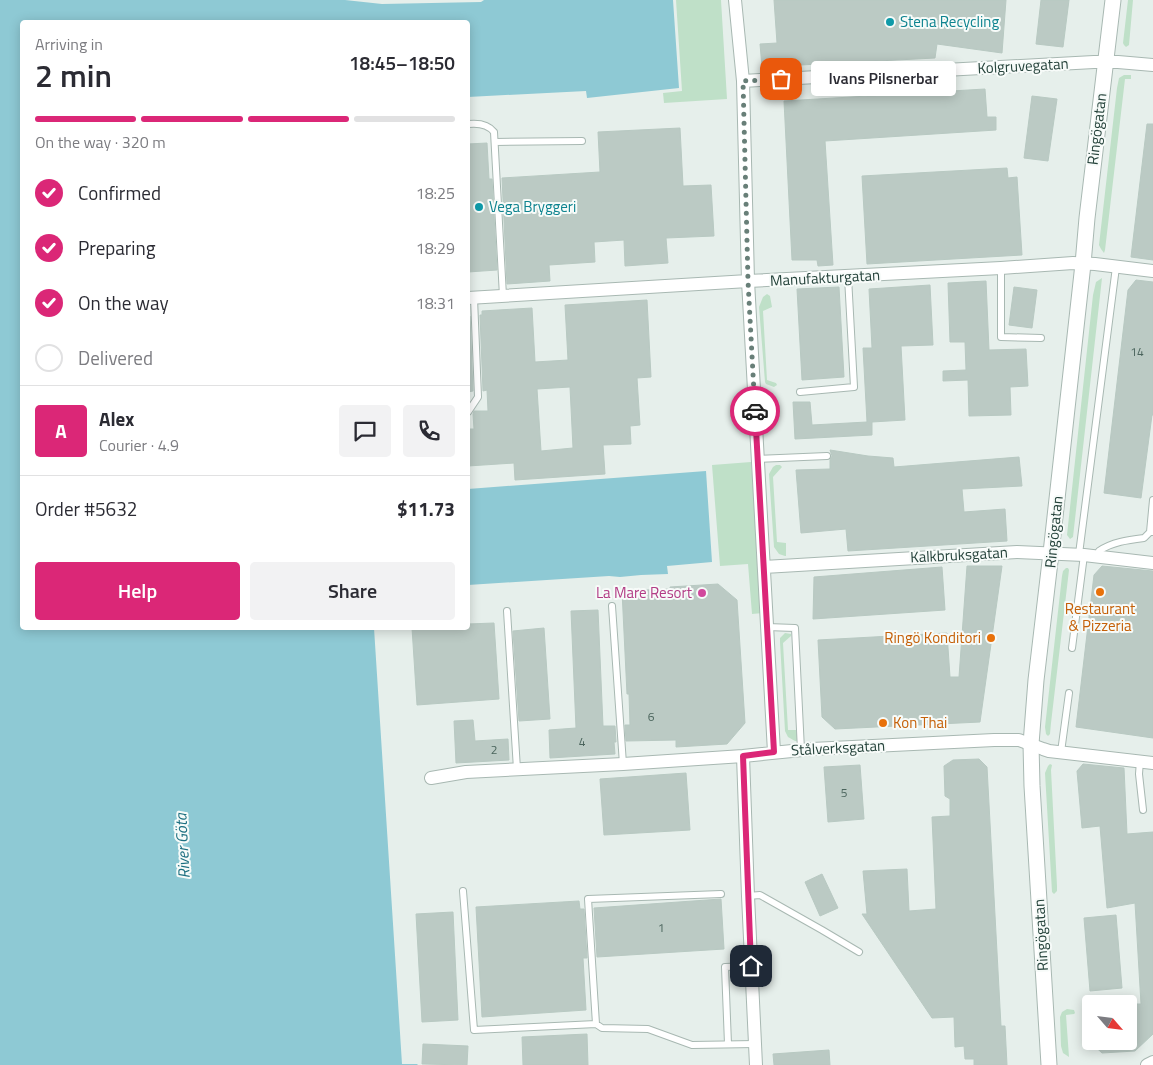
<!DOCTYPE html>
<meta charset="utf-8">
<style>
:root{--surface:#fff;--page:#f2f2f3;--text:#2b2b33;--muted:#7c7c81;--line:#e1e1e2;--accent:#db2777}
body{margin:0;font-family:"Titillium Web",sans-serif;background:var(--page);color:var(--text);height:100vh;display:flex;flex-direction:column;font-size:19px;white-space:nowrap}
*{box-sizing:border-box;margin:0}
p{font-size:16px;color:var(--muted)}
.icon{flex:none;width:28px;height:28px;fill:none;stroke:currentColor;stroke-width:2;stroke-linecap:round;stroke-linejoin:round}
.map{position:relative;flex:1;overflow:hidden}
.details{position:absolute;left:20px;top:20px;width:450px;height:610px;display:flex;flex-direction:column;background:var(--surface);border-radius:5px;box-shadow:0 2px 12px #0003}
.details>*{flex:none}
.needle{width:32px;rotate:118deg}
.buttons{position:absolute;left:1082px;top:995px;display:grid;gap:10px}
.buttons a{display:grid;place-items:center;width:55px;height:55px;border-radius:5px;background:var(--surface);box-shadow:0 2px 12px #0003;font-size:25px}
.pin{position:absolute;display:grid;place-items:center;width:42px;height:42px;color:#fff;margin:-21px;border-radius:10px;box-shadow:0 2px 8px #0006}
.courier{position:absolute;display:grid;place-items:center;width:50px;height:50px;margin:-25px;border:4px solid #db2777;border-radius:50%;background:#fff;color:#222;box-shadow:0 1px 6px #0007}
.bubble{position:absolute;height:35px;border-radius:5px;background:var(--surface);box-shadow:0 2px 12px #0003;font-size:16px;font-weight:600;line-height:35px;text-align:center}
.headline em{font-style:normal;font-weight:600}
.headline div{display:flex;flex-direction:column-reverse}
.headline{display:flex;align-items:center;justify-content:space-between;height:85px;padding:0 15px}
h1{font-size:32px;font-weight:600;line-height:38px}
.bar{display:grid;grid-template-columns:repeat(4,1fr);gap:8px 5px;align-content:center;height:60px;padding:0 15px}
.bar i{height:6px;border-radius:4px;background:var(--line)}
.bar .current{background:var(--accent)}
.bar p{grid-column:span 4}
.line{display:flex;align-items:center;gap:12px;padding:0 15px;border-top:1px solid var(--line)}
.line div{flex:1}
.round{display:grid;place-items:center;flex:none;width:52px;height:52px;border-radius:5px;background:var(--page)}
ol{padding:0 15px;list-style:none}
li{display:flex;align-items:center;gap:15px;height:55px}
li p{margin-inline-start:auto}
li .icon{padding:5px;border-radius:50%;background:var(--accent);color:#fff;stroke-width:4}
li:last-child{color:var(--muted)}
li i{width:28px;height:28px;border:2px solid var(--line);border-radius:50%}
.cta{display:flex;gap:10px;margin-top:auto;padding:10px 15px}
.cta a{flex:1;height:58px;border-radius:5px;background:var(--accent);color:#fff;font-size:20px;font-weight:600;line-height:58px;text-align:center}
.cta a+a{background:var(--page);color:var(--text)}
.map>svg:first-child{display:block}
</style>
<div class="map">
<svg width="1153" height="1065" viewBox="0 0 1153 1065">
<rect width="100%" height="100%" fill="#e6efeb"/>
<path fill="#bfe0c8" d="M676,0H721L727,99L664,103L663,93L682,91Z
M1128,0H1133L1129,45L1126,47L1124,45L1123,43Z
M1124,75H1131V79H1125L1105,250L1104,253L1101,249L1099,245L1117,88L1119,78Z
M1102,278L1073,537L1070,539L1067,535L1093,295L1096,282Z
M767,294L770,296L772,307L763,311L767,380L776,383L777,385L774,387L766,384L765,382L759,307L763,297Z
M751,462L763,613L752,614L748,564L720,566L712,465Z
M776,465H780L782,467L773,477L777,542L786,543V556H785L779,554L774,547L769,474L773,467Z
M1066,568H1068L1069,570L1051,723L1050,734L1048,736L1046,734L1045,727L1062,576L1063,571Z
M785,633L791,634V636L783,643L788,730H796L798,739L797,741H795L788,737L785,731L780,642V638Z
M1050,764L1052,765L1051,770L1057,886V891L1054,894L1052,892L1045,773L1048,766Z
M1067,1009L1074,1010L1075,1013L1074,1014L1066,1015L1069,1057L1063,1053L1061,1046L1060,1017L1062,1012Z"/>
<path fill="#8ec9d4" d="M0,0H345L382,4L481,2L484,0H673L679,88L587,98L586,91L468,97V22H22V628H374L402,1064H417L418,1065H0Z
M706,471L712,562L667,566L668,574L641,575L620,577L609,576L468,585V489Z"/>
<path fill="#bbcac4" stroke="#b8c9c2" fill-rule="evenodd" d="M774,0H1006L1002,53L937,44L935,58L762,67L760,44L777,43Z
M1041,0H1069L1063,47L1036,44Z
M985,89L987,117H996V130L825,141L833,265L818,266L817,260H792L784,101Z
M1032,96L1057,99L1048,161L1024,158Z
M1147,124H1153V260L1131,257Z
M680,128L683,186L711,185L714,236L666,238L668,263L625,266L624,240L594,242L595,262L549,265L550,281L507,284L502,178L600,172L598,132Z
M487,143L489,179H492L497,270L468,272V144Z
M1007,168L1008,178L1017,177L1022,255L867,264L862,176Z
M1136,280L1153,282V415H1152L1141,498L1104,493L1128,290Z
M986,281L989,350L1026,349L1028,386L1010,387L1011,415L969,416L968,380L943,381V371L966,370L965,342H950L948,283Z
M930,285L933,345L901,346L905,420L872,422V435L795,439L793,402H810L812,425L867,422L863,348H872L869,289Z
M839,287L844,377L802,380L797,289Z
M1014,287L1037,290L1032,328L1009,325Z
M647,300L651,377L637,378L640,425L630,426L631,444L603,445L605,474L515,480L514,463L468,466V429H474L473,414L474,411H488L487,390L483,391L480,315H482V311L532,308L535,362L568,360L565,305ZM570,387L573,448L541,451L537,389Z
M468,316H470L473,391L468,392Z
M830,450L868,456L893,458L894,467L1019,457L1022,486L962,489L964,512L1005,509L1007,541L848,551L846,529L801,533L796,470L830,469V460L832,456Z
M967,566H1002L980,722L835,729L822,717L818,640L947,633L950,677H959Z
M1102,566L1153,571V738L1076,727L1094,575Z
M942,567L945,610L813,619L814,577Z
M718,584L737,600L745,723L727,744L676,747V740L626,741L625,725H630L629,694H627L622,591L670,589V587Z
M598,610L603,726H615L616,742H614L615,754L550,758L549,730L576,728L571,611Z
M494,623L499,699L417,705L412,628H468V624Z
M544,628L550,719L519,721L513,631Z
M473,720L475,741L508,739L509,760L456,763L454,721Z
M979,759L987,767L1001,1026H1005L1007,1065H974V1059H965L964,1046L955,1047L954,1017L932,1018L862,914H867L863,871L907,869L909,911L936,909L932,817L950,816V799L945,796L944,766L953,760Z
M1083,764L1124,768L1127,834L1153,832V1034L1135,1051L1102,1053L1089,1041H1129V1004H1141L1135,903L1107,908L1100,826L1082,828L1077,771Z
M860,765L864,819L828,822L824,767Z
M686,773L690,830L604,835L600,779Z
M822,874L838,908L820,916L805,882Z
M721,899L724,949L597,957L594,908Z
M579,901L580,909H584L587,958H583L586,1010L482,1017L476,907Z
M453,912L458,1020L422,1022L416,914Z
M1116,915L1122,988L1090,991L1084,918Z
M587,1034L588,1065H523L522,1037Z
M423,1044L468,1046L467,1065L422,1064Z
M829,1050L830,1065H774L773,1054Z"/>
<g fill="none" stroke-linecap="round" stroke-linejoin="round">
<g stroke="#a8b8b2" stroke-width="8">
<path id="service" d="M468,124C477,123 488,124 494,132L503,296
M495,142L582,141
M1001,268V337L1041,338
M800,392L854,387L848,277
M468,412L478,397L474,298
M758,459L827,456
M1150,532L1153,500
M1079,554L1116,267
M1098,557L1099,551C1112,542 1128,540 1144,538L1150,532H1153
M612,606L623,764
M507,611L517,769
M767,627L795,628L801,750
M1072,648L1084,555
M1061,752L1069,693
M1140,761L1139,774L1143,810
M463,891L474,1030L596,1024L602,1028L648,1029L692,1045L755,1044
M748,896L760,895L822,930L859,952
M596,1024L588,899L721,894
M728,1044L725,967L751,966"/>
</g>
<g stroke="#a8b8b2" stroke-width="14">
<path id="minor" d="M735,0L743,81L748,281L774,752
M743,81L1094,62H1118L1153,65
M468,298L748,281L1001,268L1073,263L1095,264L1153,271
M764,567L1017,552L1084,555L1153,563
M743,756L748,896L756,1065
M431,778L466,772L623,764L743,756L812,749L994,740H1019L1043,749L1049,751L1153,763
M1147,1065L1153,1062"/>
</g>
<g stroke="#a8b8b2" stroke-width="17">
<path id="tertiary" d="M1049,1065L1032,786L1031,744L1036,680L1051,553L1083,264L1087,218L1113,0"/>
</g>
<use href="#service" stroke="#fff" stroke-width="6"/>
<use href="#minor" stroke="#fff" stroke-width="12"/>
<use href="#tertiary" stroke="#fff" stroke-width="15"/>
</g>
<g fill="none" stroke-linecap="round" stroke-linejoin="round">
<path stroke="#687f78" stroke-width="5" stroke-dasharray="0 9" d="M755,411L748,281L743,81L781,79"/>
<path stroke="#db2777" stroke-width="6" d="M751,966L743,756L774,752L755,411"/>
</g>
<g fill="#0f9aa8" stroke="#f7fbf9" stroke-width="2">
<circle cx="890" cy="22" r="5"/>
<circle cx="479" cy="207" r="5"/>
</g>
<g fill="#e8710a" stroke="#f7fbf9" stroke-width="2">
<circle cx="1100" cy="592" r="5"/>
<circle cx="991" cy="638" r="5"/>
<circle cx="883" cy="723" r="5"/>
</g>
<circle fill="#d1479c" stroke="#f7fbf9" stroke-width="2" cx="702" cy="593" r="5"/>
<g text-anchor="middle" stroke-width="4" stroke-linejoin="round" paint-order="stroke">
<g font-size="12" fill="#4a645c">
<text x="1137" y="356">14</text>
<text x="651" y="721">6</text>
<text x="582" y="746">4</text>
<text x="494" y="754">2</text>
<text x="844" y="797">5</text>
<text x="661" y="932">1</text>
</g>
<g font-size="15" fill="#0d838f" stroke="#f7fbf9" text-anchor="start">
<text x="900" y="27">Stena Recycling</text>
<text x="489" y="212">Vega Bryggeri</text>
</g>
<g font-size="15" fill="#24423a" stroke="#f7fbf9">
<text transform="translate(1023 66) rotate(-3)" y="5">Kolgruvegatan</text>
<text transform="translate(1097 129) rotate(-83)" y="5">Ringögatan</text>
<text transform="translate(825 278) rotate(-3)" y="5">Manufakturgatan</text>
<text transform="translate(1054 532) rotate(-84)" y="5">Ringögatan</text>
<text transform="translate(959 555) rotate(-3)" y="5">Kalkbruksgatan</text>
<text transform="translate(838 748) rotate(-3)" y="5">Stålverksgatan</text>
<text transform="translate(1041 935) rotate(-93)" y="5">Ringögatan</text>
</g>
<g font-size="15" fill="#b23c85" stroke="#f7fbf9" text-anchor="end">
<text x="692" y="598">La Mare Resort</text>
</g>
<g font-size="15" fill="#c56008" stroke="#f7fbf9">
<text x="1100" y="614">Restaurant<tspan x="1100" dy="17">&amp; Pizzeria</tspan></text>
<text x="981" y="643" text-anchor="end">Ringö Konditori</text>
<text x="893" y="728" text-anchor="start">Kon Thai</text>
</g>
<g font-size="16" font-style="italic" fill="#1c6f80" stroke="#f7fbf9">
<text transform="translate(182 846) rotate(-93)" y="6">River Göta</text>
</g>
</g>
</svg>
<div class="buttons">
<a><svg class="needle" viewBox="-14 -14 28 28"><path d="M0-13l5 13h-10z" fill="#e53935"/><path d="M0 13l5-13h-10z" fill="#7c7c81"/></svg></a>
</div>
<div class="pin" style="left:781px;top:79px;background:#ea580c"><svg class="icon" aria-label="bag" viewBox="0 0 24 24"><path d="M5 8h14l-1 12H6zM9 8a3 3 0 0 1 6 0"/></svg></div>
<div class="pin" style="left:751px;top:966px;background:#1f2937"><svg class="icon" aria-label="home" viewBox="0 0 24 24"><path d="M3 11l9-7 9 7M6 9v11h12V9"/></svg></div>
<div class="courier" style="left:755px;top:411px"><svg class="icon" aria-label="car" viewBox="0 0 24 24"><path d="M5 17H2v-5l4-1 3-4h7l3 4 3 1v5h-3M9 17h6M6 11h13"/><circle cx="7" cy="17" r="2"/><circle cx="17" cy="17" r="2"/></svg></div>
<div class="bubble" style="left:811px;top:61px;width:145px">Ivans Pilsnerbar</div>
<section class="details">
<div class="headline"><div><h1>2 min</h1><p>Arriving in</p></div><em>18:45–18:50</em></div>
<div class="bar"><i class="current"></i><i class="current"></i><i class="current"></i><i></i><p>On the way · 320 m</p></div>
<ol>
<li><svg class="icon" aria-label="check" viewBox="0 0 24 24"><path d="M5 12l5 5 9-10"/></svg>Confirmed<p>18:25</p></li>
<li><svg class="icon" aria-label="check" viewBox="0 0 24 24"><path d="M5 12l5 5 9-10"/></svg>Preparing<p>18:29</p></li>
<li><svg class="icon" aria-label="check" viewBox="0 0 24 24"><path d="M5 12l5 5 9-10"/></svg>On the way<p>18:31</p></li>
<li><i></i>Delivered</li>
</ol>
<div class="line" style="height:90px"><b class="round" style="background:var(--accent);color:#fff">A</b><div><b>Alex</b><p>Courier · 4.9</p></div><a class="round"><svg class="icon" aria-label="chat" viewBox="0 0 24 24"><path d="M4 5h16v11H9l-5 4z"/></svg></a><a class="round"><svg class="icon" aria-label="phone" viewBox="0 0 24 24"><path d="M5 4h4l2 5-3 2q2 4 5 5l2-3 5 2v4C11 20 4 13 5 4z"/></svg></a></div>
<div class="line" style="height:65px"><div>Order #5632</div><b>$11.73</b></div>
<div class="cta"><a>Help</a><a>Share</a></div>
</section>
</div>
